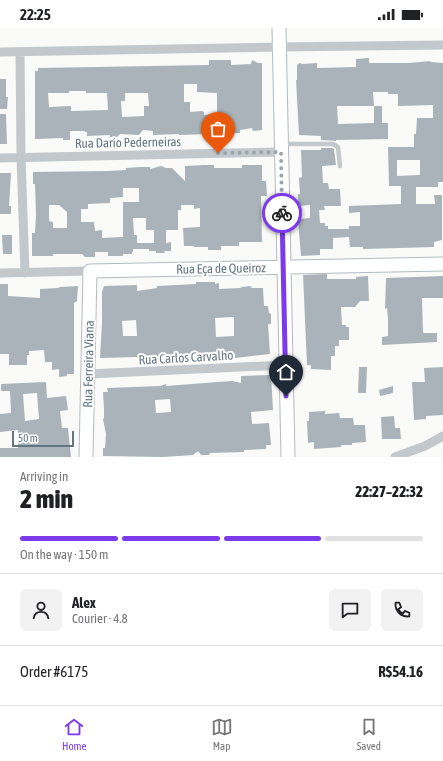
<!DOCTYPE html>
<meta charset="utf-8">
<style>
:root{--surface:#fff;--page:#f2f2f2;--text:#202124;--muted:#757577;--line:#e0e0e0;--accent:#7c3aed}
body{margin:0;font-family:"Asap Condensed",sans-serif;background:var(--page);color:var(--text);height:100vh;display:flex;flex-direction:column;font-size:15px;white-space:nowrap}
*{box-sizing:border-box;margin:0}
p{font-size:13px;color:var(--muted)}
.icon{flex:none;width:22px;height:22px;fill:none;stroke:currentColor;stroke-width:2;stroke-linecap:round;stroke-linejoin:round}
.map{position:relative;height:429px;overflow:hidden}
.details{display:flex;flex-direction:column;background:var(--surface);flex:1}
.details>*{flex:none}
.scale{position:absolute;left:12px;bottom:10px;width:62px;box-sizing:border-box;padding-left:4px;border:2px solid #657683;border-top:0;font-size:11px;line-height:14px;white-space:nowrap;color:#657683;-webkit-text-stroke:3px #fff;paint-order:stroke}
.pin{position:absolute;display:grid;place-items:center;width:34px;height:34px;color:#fff;margin:-41px -17px;border-radius:50% 50% 50% 0;rotate:-45deg;box-shadow:0 0 4px #0007}
.pin .icon{rotate:45deg}
.courier{position:absolute;display:grid;place-items:center;width:40px;height:40px;margin:-20px;border:3px solid #7c3aed;border-radius:50%;background:#fff;color:#222;box-shadow:0 1px 5px #0007}
.headline em{font-style:normal;font-weight:800}
.headline div{display:flex;flex-direction:column-reverse}
.headline{display:flex;align-items:center;justify-content:space-between;height:68px;padding:0 20px}
h1{font-size:26px;font-weight:800;line-height:30px}
.bar{display:grid;grid-template-columns:repeat(4,1fr);gap:6px 4px;align-content:center;height:48px;padding:0 20px}
.bar i{height:5px;border-radius:3px;background:var(--line)}
.bar .on{background:var(--accent)}
.bar p{grid-column:span 4}
.line{display:flex;align-items:center;gap:10px;padding:0 20px;border-top:1px solid var(--line)}
.line div{flex:1}
.round{display:grid;place-items:center;flex:none;width:42px;height:42px;border-radius:6px;background:var(--page)}
.status{display:flex;justify-content:space-between;align-items:center;height:28px;padding:0 20px;background:var(--surface);direction:ltr}
.status svg{height:11px;fill:currentColor}
.dock{display:flex;justify-content:space-around;align-items:center;height:56px;border-top:1px solid var(--line);background:var(--surface);font-size:11px;color:var(--muted)}
.dock a{display:grid;justify-items:center;gap:2px}
.dock .on{color:var(--accent)}
.map>svg:first-child{display:block}
</style>
<div class="status"><b>22:25</b><svg viewBox="0 0 49 12"><path d="M0 12V9h3v3zM5 12V6h3v6zM10 12V3h3v9zM15 12V0h3v12zM26 1h20v11H26zM47 4h2v5h-2z"/></svg></div>
<div class="map">
<svg width="443" height="429" viewBox="0 0 443 429">
<rect width="100%" height="100%" fill="#fafaf8"/>
<path fill="#aab3b9" fill-rule="evenodd" d="M369,30V35H409L430,33V34L443,35V154H438V159H416V176H435L434,167H442V212L434,214V219L363,221V219H350L349,209L333,210V221H320V227L301,228L298,192L299,191L310,190V177L298,178V166H300L299,150L302,149L301,122H321V120H332L334,121L336,137L322,138L323,155H328L329,161H340L341,178H324L325,182H319L320,195H325V198H328V201H349V198H360V184L349,185V178L401,176V158H389L388,119H414V106H416L417,90H433V77L398,78V66H388V64H373L374,78H382V95H388V111L336,112V113L321,112V108L299,107L296,52H297V37L298,36L300,35L302,36L317,35V40L356,39V31ZM337,78H374V95L338,96ZM397,132H420V147L397,148Z
M209,32H231V37L251,36L252,32L258,35H262V102L253,103L252,100L240,102V105L179,107V106L153,107V103L143,102L139,107L120,106L117,109H110V107L87,108V104H85V103H70V112H63V110L35,111V43H38V40L209,37ZM184,56H197V64L217,65V86L204,87V84L202,83L190,84V74H184ZM69,63H86V65H107L108,82L71,83V78L49,79L48,65H69ZM125,65H148L149,78H144V88L122,89L121,73H125Z
M0,51H6V69H8L7,81H0Z
M0,86H6L7,116H0Z
M205,137H214V140H242V137H262V153H266L267,168H261L262,214H239V218H221V222H208V219H194V218H184L183,200L200,199V180L194,181V177H181V182H178V202H166V215L171,214V223H164L165,225H156V223H149V221H133V224H132V226H123V228H108V224H95V229H85L82,226H53V228H32V205H35L36,186L35,156H33V144L108,143L126,142V140L140,139H150V141L161,138L166,140H172L185,153V138ZM123,160H139V174H123V209L102,210V202L95,203L94,194H81V181H88V176L110,175V170L123,169ZM49,177H59L67,184V200H53V194L49,193ZM133,190H146V202H154V215H137V207H134Z
M0,145H11L9,178H11V186H0Z
M2,207H12V226H3Z
M327,246V251H356V249L368,248L369,273H360L355,279H341L342,297H346V299H349V312H339V318H335V328H331V342L311,341V337H307L303,247Z
M443,248V270H422L423,305H437V314L382,317V309L388,308V291L387,280L385,281L386,250Z
M196,254H215V256L219,255V261L240,260L242,259L250,258L252,260H263L264,278H268L269,285L271,286V296H268L270,326L235,330V326H221V330L214,331L213,327L100,330L102,295V264L104,258L137,257V263L157,260V258L196,256ZM234,289V308L216,309L215,290ZM136,292L137,308H123L122,293Z
M0,256H8V268L40,270V261L58,260L60,259L78,258L77,273L74,275V346H67V348L59,349V341L52,342V334H45L44,322L29,323V327H27V337H9V326H0Z
M359,339H367L366,365H358Z
M443,339V387L426,388V391L414,392L412,354H425L424,340Z
M271,347L273,382L251,384L252,396L269,395L271,417H266V421L244,422V424L210,425L209,427H201L198,423L193,427L163,429L103,428V420H105L106,406L103,391L104,390V381L103,364H108L107,360L160,358L166,356V358L218,354L232,353L241,355V348ZM170,371L171,384L156,385L155,372Z
M46,354L47,370L66,368L68,382L60,383L62,400H68L71,429H0V420H18V402L0,404V386L11,385L10,363H1V356ZM37,365L39,391L25,393L23,366Z
M393,358V365L380,368L379,362Z
M325,383V386L339,385L340,390H353L354,397H365L366,414L352,415V417H341V419L314,421V414L308,415L307,393H309V384Z
M394,388L395,400H400L401,411H382L381,389Z"/>
<g fill="none" stroke-linecap="round" stroke-linejoin="round">
<g stroke="#b3babf" stroke-width="15">
<path id="secondary" d="M279,0L288,429
M86,429L90,243L443,236"/>
</g>
<path stroke="#c3c8cc" stroke-width="4.5" d="M284,116H333L338,119L340,138"/>
<path stroke="#c3c8cc" stroke-width="9" d="M0,24L279,19L443,17
M20,24L21,129L25,245
M0,130L281,124
M0,245L90,243
M88,346L286,337
M395,429L425,418L443,408"/>
<use href="#secondary" stroke="#fff" stroke-width="13"/>
</g>
<g fill="none" stroke-linecap="round" stroke-linejoin="round">
<path stroke="#99a4ac" stroke-width="4" stroke-dasharray="0 7.2" d="M218,125L281,124L282,185"/>
<path stroke="#7c3aed" stroke-width="5" d="M282,185L286,368"/>
</g>
<g text-anchor="middle" stroke-width="4" stroke-linejoin="round" paint-order="stroke">
<g font-size="13" fill="#657683" stroke="#fff">
<text transform="translate(128 114) rotate(-1)" y="5">Rua Dario Pederneiras</text>
<text transform="translate(221 240) rotate(-1)" y="5">Rua Eça de Queiroz</text>
<text transform="translate(186 329) rotate(-3)" y="5">Rua Carlos Carvalho</text>
<text transform="translate(88 336) rotate(-89)" y="5">Rua Ferreira Viana</text>
</g>
</g>
</svg>
<div class="scale">50 m</div>
<div class="pin" style="left:218px;top:125px;background:#ea580c"><svg class="icon" aria-label="bag" viewBox="0 0 24 24"><path d="M5 8h14l-1 12H6zM9 8a3 3 0 0 1 6 0"/></svg></div>
<div class="pin" style="left:286px;top:368px;background:#1f2937"><svg class="icon" aria-label="home" viewBox="0 0 24 24"><path d="M3 11l9-7 9 7M6 9v11h12V9"/></svg></div>
<div class="courier" style="left:282px;top:185px"><svg class="icon" aria-label="bike" viewBox="0 0 24 24"><circle cx="6" cy="16" r="4"/><circle cx="18" cy="16" r="4"/><path d="M6 16l4-8h5l3 8M10 8l3 8H6M13 5h3"/></svg></div>
</div>
<section class="details">
<div class="headline"><div><h1>2 min</h1><p>Arriving in</p></div><em>22:27–22:32</em></div>
<div class="bar"><i class="on"></i><i class="on"></i><i class="on"></i><i></i><p>On the way · 150 m</p></div>
<div class="line" style="height:72px"><a class="round"><svg class="icon" aria-label="person" viewBox="0 0 24 24"><circle cx="12" cy="8" r="4"/><path d="M4 21q1-7 8-7t8 7"/></svg></a><div><b>Alex</b><p>Courier · 4.8</p></div><a class="round"><svg class="icon" aria-label="chat" viewBox="0 0 24 24"><path d="M4 5h16v11H9l-5 4z"/></svg></a><a class="round"><svg class="icon" aria-label="phone" viewBox="0 0 24 24"><path d="M5 4h4l2 5-3 2q2 4 5 5l2-3 5 2v4C11 20 4 13 5 4z"/></svg></a></div>
<div class="line" style="height:52px"><div>Order #6175</div><b>R$54.16</b></div>
</section>
<nav class="dock">
<a class="on"><svg class="icon" aria-label="home" viewBox="0 0 24 24"><path d="M3 11l9-7 9 7M6 9v11h12V9"/></svg>Home</a>
<a><svg class="icon" aria-label="map" viewBox="0 0 24 24"><path d="M3 6l6-2 6 2 6-2v14l-6 2-6-2-6 2zM9 4v14M15 6v14"/></svg>Map</a>
<a><svg class="icon" aria-label="saved" viewBox="0 0 24 24"><path d="M7 4h10v16l-5-4-5 4z"/></svg>Saved</a>
</nav>
